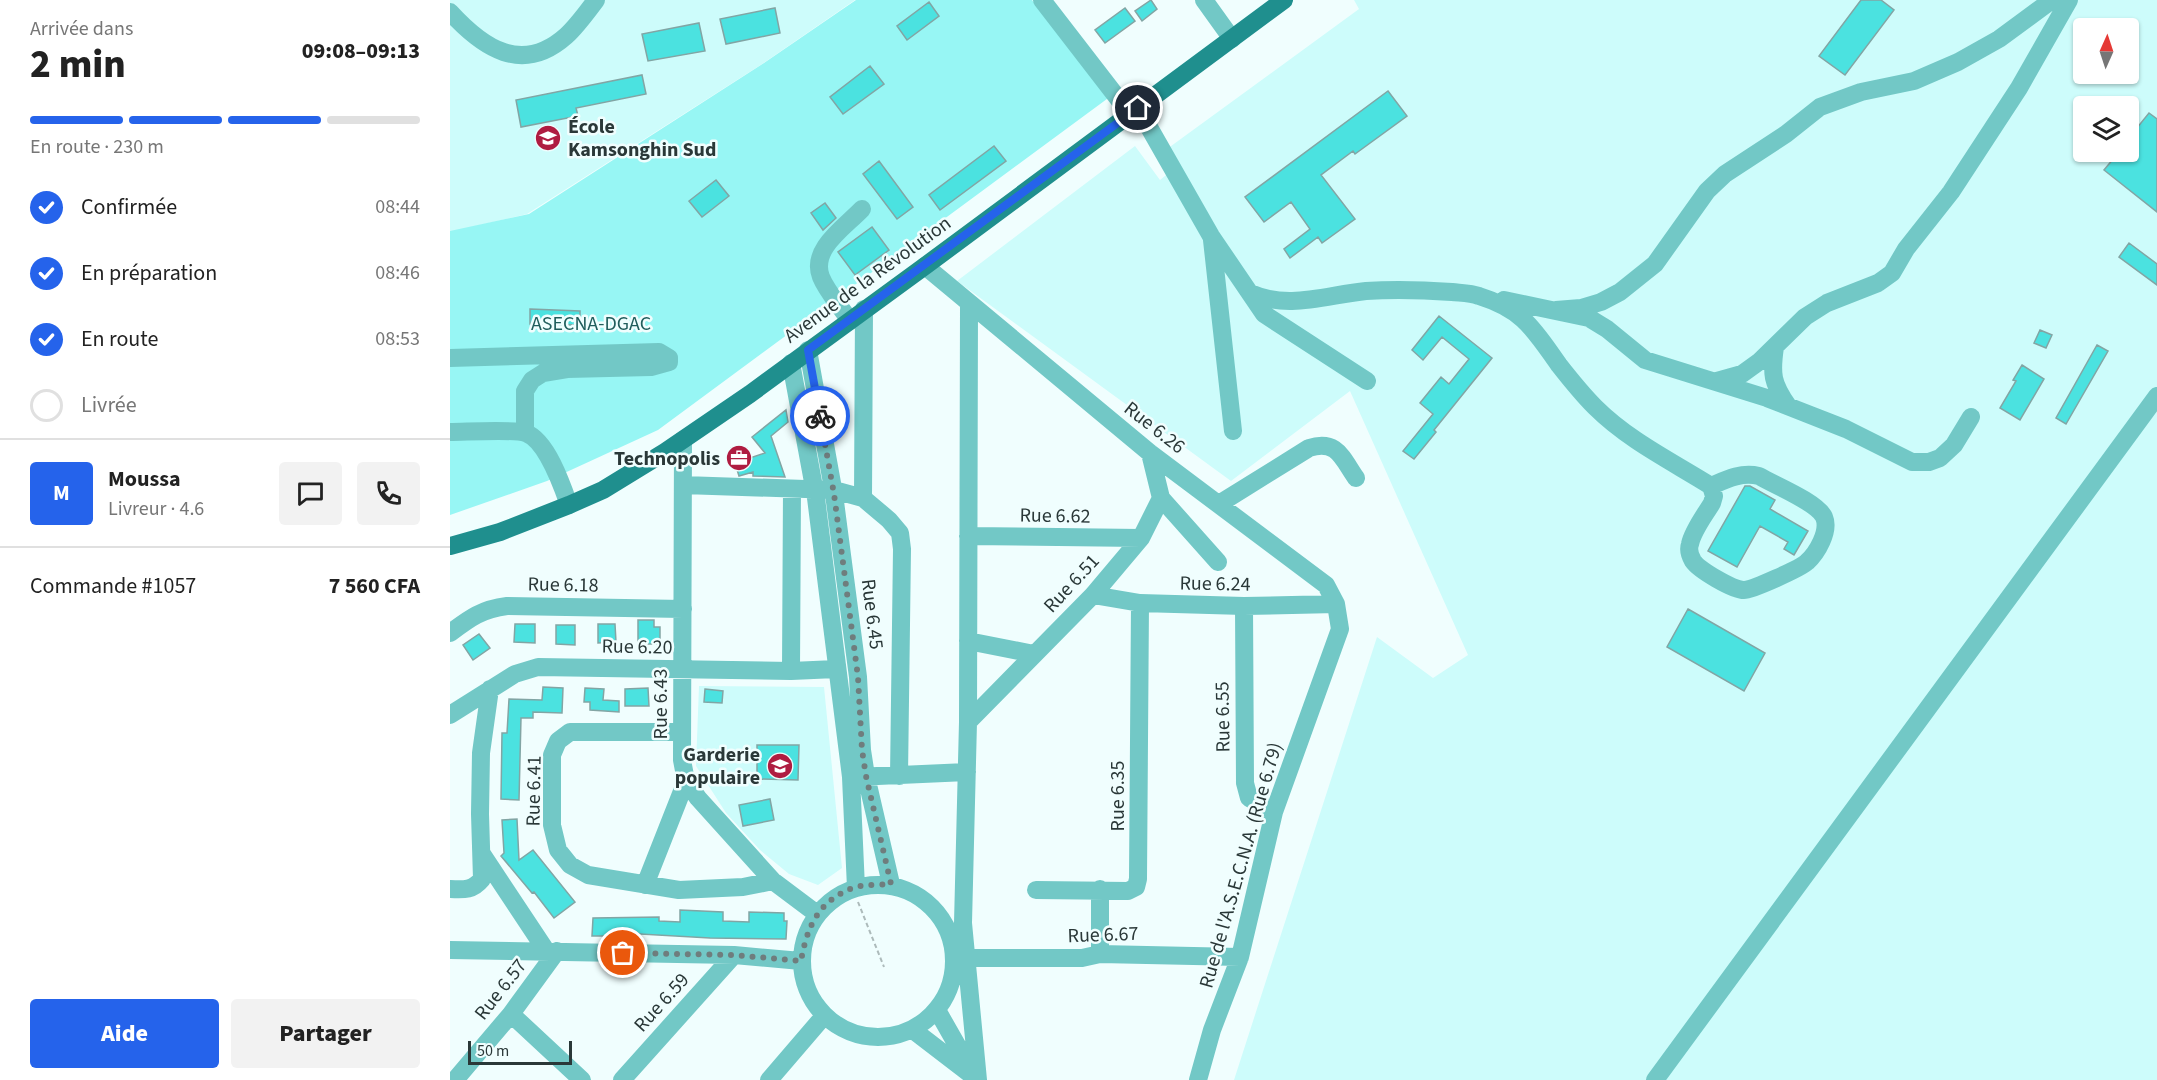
<!DOCTYPE html>
<html lang="fr">
<meta charset="utf-8">
<style>
:root{--surface:#fff;--page:#f2f2f2;--text:#222;--muted:#767676;--line:#e0e0e0;--accent:#2563eb}
body{margin:0;font-family:"Source Sans 3",sans-serif;background:var(--page);color:var(--text);height:100vh;display:flex;flex-direction:column;font-size:22px;white-space:nowrap}
*{box-sizing:border-box;margin:0}
p{font-size:20px;color:var(--muted)}
.icon{flex:none;width:33px;height:33px;fill:none;stroke:currentColor;stroke-width:2;stroke-linecap:round;stroke-linejoin:round}
.map{position:relative;flex:1;overflow:hidden}
.panel{display:flex;flex-direction:column;background:var(--surface);width:450px}
.panel>*{flex:none}
.needle{width:39px;rotate:3deg}
.controls{position:absolute;left:1623px;top:18px;display:grid;gap:12px}
.controls a{display:grid;place-items:center;width:66px;height:66px;border-radius:6px;background:var(--surface);box-shadow:0 2px 4px #0004;font-size:30px}
.scale{position:absolute;left:18px;bottom:15px;width:104px;box-sizing:border-box;padding-left:6px;border:3px solid #2a3838;border-top:0;font-size:16px;line-height:21px;white-space:nowrap;color:#2a3838;-webkit-text-stroke:4px #f0fefe;paint-order:stroke}
.pin{position:absolute;display:grid;place-items:center;width:51px;height:51px;color:#fff;margin:-26px;border:3px solid #fff;border-radius:50%;box-shadow:0 2px 6px #0007}
.courier{position:absolute;display:grid;place-items:center;width:60px;height:60px;margin:-30px;border:4px solid #2563eb;border-radius:50%;background:#fff;color:#222;box-shadow:0 2px 8px #0007}
.head em{font-style:normal;font-weight:800}
.head div{display:flex;flex-direction:column-reverse}
.head{display:flex;align-items:center;justify-content:space-between;height:102px;padding:0 30px}
h1{font-size:39px;font-weight:800;line-height:45px}
.bar{display:grid;grid-template-columns:repeat(4,1fr);gap:9px 6px;align-content:center;height:72px;padding:0 30px}
.bar i{height:8px;border-radius:4px;background:var(--line)}
.bar .active{background:var(--accent)}
.bar p{grid-column:span 4}
.line{display:flex;align-items:center;gap:15px;padding:0 30px;border-top:2px solid var(--line)}
.line div{flex:1}
.round{display:grid;place-items:center;flex:none;width:63px;height:63px;border-radius:6px;background:var(--page)}
ol{padding:0 30px;list-style:none}
li{display:flex;align-items:center;gap:18px;height:66px}
li p{margin-inline-start:auto}
li .icon{padding:6px;border-radius:50%;background:var(--accent);color:#fff;stroke-width:4}
li:last-child{color:var(--muted)}
li i{width:33px;height:33px;border:3px solid var(--line);border-radius:50%}
.primary-button{display:flex;gap:12px;margin-top:auto;padding:12px 30px}
.primary-button a{flex:1;height:69px;border-radius:6px;background:var(--accent);color:#fff;font-size:24px;font-weight:800;line-height:69px;text-align:center}
.primary-button a+a{background:var(--page);color:var(--text)}
main{display:flex;flex:1;min-height:0}
.map>svg:first-child{display:block}
</style>
<main>
<section class="panel">
<div class="head"><div><h1>2 min</h1><p>Arrivée dans</p></div><em>09:08–09:13</em></div>
<div class="bar"><i class="active"></i><i class="active"></i><i class="active"></i><i></i><p>En route · 230 m</p></div>
<ol>
<li><svg class="icon" aria-label="check" viewBox="0 0 24 24"><path d="M5 12l5 5 9-10"/></svg>Confirmée<p>08:44</p></li>
<li><svg class="icon" aria-label="check" viewBox="0 0 24 24"><path d="M5 12l5 5 9-10"/></svg>En préparation<p>08:46</p></li>
<li><svg class="icon" aria-label="check" viewBox="0 0 24 24"><path d="M5 12l5 5 9-10"/></svg>En route<p>08:53</p></li>
<li><i></i>Livrée</li>
</ol>
<div class="line" style="height:108px"><b class="round" style="background:var(--accent);color:#fff">M</b><div><b>Moussa</b><p>Livreur · 4.6</p></div><a class="round"><svg class="icon" aria-label="chat" viewBox="0 0 24 24"><path d="M4 5h16v11H9l-5 4z"/></svg></a><a class="round"><svg class="icon" aria-label="phone" viewBox="0 0 24 24"><path d="M5 4h4l2 5-3 2q2 4 5 5l2-3 5 2v4C11 20 4 13 5 4z"/></svg></a></div>
<div class="line" style="height:78px"><div>Commande #1057</div><b>7 560 CFA</b></div>
<div class="primary-button"><a>Aide</a><a>Partager</a></div>
</section>
<div class="map">
<svg width="1707" height="1080" viewBox="0 0 1707 1080">
<rect width="100%" height="100%" fill="#f0fefe"/>
<path fill="#cdfcfb" fill-rule="evenodd" d="M0,0H405L315,62L77,214L0,232Z
M904,0H1707V1080H784L927,637L983,678L1018,655L900,391L781,481L507,281L685,146L710,180L726,167L717,149L909,9ZM1634,28H1678V74H1634ZM1634,106H1678V152H1634Z
M249,686L374,687L392,868L368,885L339,874L310,850L276,813L246,766Z"/>
<path fill="#97f6f4" d="M406,0H582L661,96L208,430L97,481L0,515V231L79,214L314,63Z"/>
<path fill="#4be2e0" stroke="#82a5a4" stroke-width="1.5" d="M701,0L707,9L692,21L685,11Z
M1411,0H1431L1444,10L1395,75L1369,56Z
M479,2L489,16L457,40L447,26Z
M325,8L330,33L276,44L270,19Z
M675,8L685,21L655,43L645,30Z
M249,23L255,51L198,61L192,34Z
M420,66L434,84L393,114L380,97Z
M192,75L196,94L126,108L128,116L71,127L66,100Z
M938,91L957,116L905,154L903,151L871,175L905,219L872,243L868,237L840,258L834,249L860,229L841,202L814,222L795,197Z
M1699,113L1707,119V212L1654,170L1669,152H1678V139Z
M544,146L556,161L490,210L479,195Z
M429,161L463,207L447,219L413,174Z
M266,180L279,196L252,217L239,201Z
M375,203L386,218L373,230L361,213Z
M422,227L439,250L405,275L388,252Z
M1679,243L1707,264V285L1669,257Z
M80,309L130,311V325L80,324Z
M989,316L1042,358L984,430L986,432L964,459L953,451L983,414L970,403L991,377L999,384L1019,359L992,337L973,360L962,350Z
M1590,330L1602,335L1596,348L1584,343Z
M1647,345L1658,351L1616,424L1606,418Z
M1572,365L1594,379L1570,420L1550,408L1566,381L1563,380Z
M336,410L338,422L321,436L335,477L303,476V472L289,476L285,463L315,453L302,437Z
M1295,486H1300L1325,500L1320,509L1358,531L1344,555L1334,549L1338,542L1310,526L1287,567L1258,551Z
M1238,609L1315,653L1294,691L1217,647Z
M188,620H204V627H210V644H188Z
M65,624H85V643L64,642Z
M148,624H165L166,642L148,643Z
M106,625H125V645L106,644Z
M29,634L40,648L23,660L13,645Z
M93,687L113,688L112,713L83,712V718H71L69,800L51,799L52,733H57L59,699L92,700Z
M135,688L154,689L153,700L169,701V712L140,710V702H134Z
M198,688L199,706H175V689Z
M255,689L273,691L272,703L254,702Z
M307,745H349L348,780L307,779Z
M320,799L324,820L293,826L289,805Z
M67,819L69,860L83,850L125,902L104,918L84,892L82,893L51,856L54,853L52,820Z
M230,910L273,912V921L299,922V912L334,913V921H337L336,939L260,938L173,933V936H142L143,918L209,917V921L230,922Z"/>
<g fill="none" stroke-linecap="round" stroke-linejoin="round">
<path stroke="#adbbbb" stroke-width="2" stroke-dasharray="4.5 3" stroke-linecap="butt" d="M408,902L434,967"/>
<path stroke="#72c8c6" stroke-width="18" d="M592,0L680,114
M754,0L782,39
M0,12C33,48 72,75 116,36C127,26 137,12 146,0
M688,108L761,236L814,314L917,381
M762,240L783,431
M475,266L700,453L876,585L886,604L890,629L824,812L790,957L762,1030L748,1080
M800,293C838,310 876,295 916,291C945,289 974,290 1002,292C1011,293 1021,293 1029,296C1074,310 1084,330 1109,365C1120,379 1132,394 1145,407C1178,440 1221,461 1261,486C1277,479 1291,472 1309,476C1324,485 1367,502 1374,517C1380,531 1367,553 1357,562C1351,568 1302,590 1294,590C1283,590 1249,570 1243,561C1240,556 1238,550 1240,544C1243,530 1255,515 1262,503L1264,496L1261,486
M1054,300L1139,318L1157,329L1195,360L1317,398L1396,429L1462,462H1479L1490,458L1504,445L1521,417
M519,304L518,722L513,923L528,1080
M1106,310L1131,308L1151,302L1170,292L1205,264L1257,191L1275,174L1336,134L1370,107L1411,92L1464,81L1508,62L1549,39L1602,0
M400,321C391,307 377,292 371,277C360,249 395,227 412,209
M1325,347C1321,374 1322,383 1338,406
M358,350L384,494L408,677L412,750L416,776L441,884
M0,358L209,352L219,358V362L201,367L117,369L93,373L82,380L75,391V433
M341,363L366,498L401,777L406,888
M1267,381L1292,374L1310,361L1355,317L1377,303L1428,283L1442,273L1456,249L1501,192L1569,88L1619,0
M0,432C16,432 64,429 76,433C97,441 112,485 119,505
M233,440L232,760L236,781L248,798L323,881L367,914
M233,485L384,490L413,498L439,520L450,533L452,549L449,776
M413,498L414,309
M711,498L768,562
M769,504L859,448C887,439 892,458 906,478
M518,536L691,538
M643,595L690,603L794,606L886,604
M794,606L795,783L799,798L824,812
M0,633C20,618 32,609 57,606L233,609
M518,641L584,654
M341,671L342,489
M0,715L65,674L88,667L341,671L386,669
M518,722L643,595L691,538L711,498L700,453
M232,732H120L108,741L102,755V825L108,850L120,865L138,875L229,890L293,887L323,881
M405,777L517,772
M32,854L97,952
M352 961a76 76 0 1 1 152 0a76 76 0 1 1-152 0Z
M195,885L236,781
M0,889C15,890 23,890 32,879L30,814L31,753L40,689
M650,889V954
M586,890L678,891L686,887L688,879L690,603
M0,950L284,955L351,961
M517,958H632L650,954L790,957
M487,1010L520,1068
M61,1014L132,1080
M463,1030L528,1080
M5,1080L61,1014L107,951
M172,1080L284,955
M319,1080L374,1016
M1205,1080L1707,396"/>
<path stroke="#1f8f8e" stroke-width="18" d="M0,546L50,532L119,505L153,490L215,452L300,394L475,266L834,0"/>
</g>
<g fill="none" stroke-linecap="round" stroke-linejoin="round">
<path stroke="#6f7d7d" stroke-width="6" stroke-dasharray="0 10.8" d="M173,953L284,955L351,961C357,927 368,901 403,888C414,884 429,885 441,884L416,776L412,750L408,677L384,494L370,416"/>
<path stroke="#2563eb" stroke-width="8" d="M370,416L358,350L688,108"/>
</g>
<defs>
<g id="school-disc" transform="scale(1.35)"><circle r="9.5" fill="#af1c41" stroke="#f0fefe"/><path d="M0-5L7-2L0 1L-7-2ZM-4 1L0 2.5L4 1V4Q0 6-4 4Z" fill="#fff"/></g>
<g id="office-disc" transform="scale(1.35)"><circle r="9.5" fill="#af1c41" stroke="#f0fefe"/><path d="M-6-3h4V-5.5h4V-3h4V5H-6ZM-1-4.5V-3h2v-1.5ZM-6 0V1H6V0Z" fill="#fff"/></g>
</defs>
<g fill-rule="evenodd">
<use href="#school-disc" x="98" y="138"/>
<use href="#office-disc" x="289" y="458"/>
<use href="#school-disc" x="330" y="766"/>
</g>
<g text-anchor="middle" stroke-width="5" stroke-linejoin="round" paint-order="stroke">
<g font-size="20" font-weight="bold" fill="#2a3838" stroke="#f0fefe" text-anchor="end">
<text x="118" y="133" text-anchor="start">École<tspan x="118" dy="23">Kamsonghin Sud</tspan></text>
<text x="270" y="465">Technopolis</text>
<text x="310" y="761">Garderie<tspan x="310" dy="23">populaire</tspan></text>
</g>
<g font-size="20" fill="#2a3838" stroke="#f0fefe">
<text transform="translate(417 279) rotate(-36)" y="7">Avenue de la Révolution</text>
<text transform="translate(705 427) rotate(38)" y="7">Rue 6.26</text>
<text transform="translate(605 515) rotate(1)" y="7">Rue 6.62</text>
<text transform="translate(621 583) rotate(-47)" y="7">Rue 6.51</text>
<text transform="translate(765 583) rotate(1)" y="7">Rue 6.24</text>
<text transform="translate(113 584) rotate(1)" y="7">Rue 6.18</text>
<text transform="translate(423 614) rotate(83)" y="7">Rue 6.45</text>
<text transform="translate(187 646) rotate(1)" y="7">Rue 6.20</text>
<text transform="translate(210 704) rotate(-90)" y="7">Rue 6.43</text>
<text transform="translate(772 717) rotate(-91)" y="7">Rue 6.55</text>
<text transform="translate(83 791) rotate(-89)" y="7">Rue 6.41</text>
<text transform="translate(667 796) rotate(-90)" y="7">Rue 6.35</text>
<text transform="translate(790 865) rotate(-74)" y="7">Rue de l'A.S.E.C.N.A. (Rue 6.79)</text>
<text transform="translate(653 934) rotate(-2)" y="7">Rue 6.67</text>
<text transform="translate(50 989) rotate(-52)" y="7">Rue 6.57</text>
<text transform="translate(211 1002) rotate(-48)" y="7">Rue 6.59</text>
</g>
<g font-size="20" fill="#205d5c" stroke="#f0fefe">
<text x="141" y="330">ASECNA-DGAC</text>
</g>
</g>
</svg>
<div class="controls">
<a><svg class="needle" viewBox="-14 -14 28 28"><path d="M0-13l5 13h-10z" fill="#e53935"/><path d="M0 13l5-13h-10z" fill="#767676"/></svg></a>
<a><svg class="icon" aria-label="layers" viewBox="0 0 24 24"><path d="M12 4l9 5-9 5-9-5zM3 14l9 5 9-5"/></svg></a>
</div>
<div class="scale">50 m</div>
<div class="pin" style="left:173px;top:953px;background:#ea580c"><svg class="icon" aria-label="bag" viewBox="0 0 24 24"><path d="M5 8h14l-1 12H6zM9 8a3 3 0 0 1 6 0"/></svg></div>
<div class="pin" style="left:688px;top:108px;background:#1f2937"><svg class="icon" aria-label="home" viewBox="0 0 24 24"><path d="M3 11l9-7 9 7M6 9v11h12V9"/></svg></div>
<div class="courier" style="left:370px;top:416px"><svg class="icon" aria-label="bike" viewBox="0 0 24 24"><circle cx="6" cy="16" r="4"/><circle cx="18" cy="16" r="4"/><path d="M6 16l4-8h5l3 8M10 8l3 8H6M13 5h3"/></svg></div>
</div>
</main>
